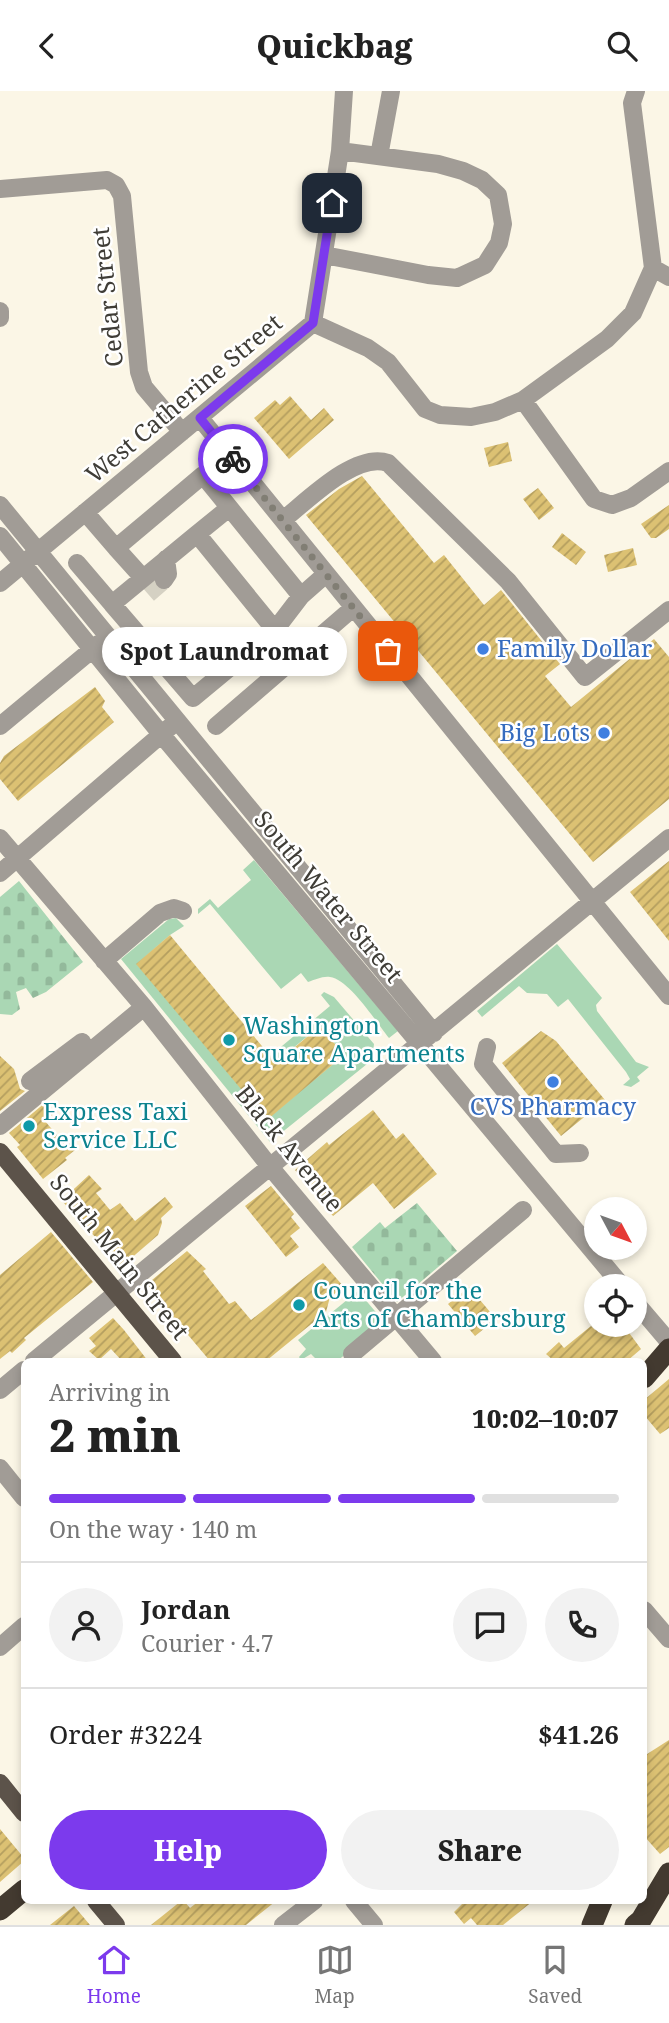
<!DOCTYPE html>
<meta charset="utf-8">
<style>
:root{--surface:#fff;--page:#f2f2f2;--text:#222;--muted:#767676;--line:#e0e0e0;--accent:#7c3aed}
body{margin:0;font-family:"Noto Serif",serif;background:var(--page);color:var(--text);height:100vh;display:flex;flex-direction:column;font-size:26px;white-space:nowrap}
*{box-sizing:border-box;margin:0}
p{font-size:23px;color:var(--muted)}
.icon{flex:none;width:38px;height:38px;fill:none;stroke:currentColor;stroke-width:2;stroke-linecap:round;stroke-linejoin:round}
.map{position:relative;flex:1;overflow:hidden}
.details{position:absolute;left:21px;top:1267px;width:626px;height:546px;display:flex;flex-direction:column;background:var(--surface);border-radius:10px;box-shadow:0 4px 10px #0003}
.details>*{flex:none}
.needle{width:46px;rotate:131deg}
.controls{position:absolute;left:584px;top:1106px;display:grid;gap:14px}
.controls a{display:grid;place-items:center;width:63px;height:63px;border-radius:50%;background:var(--surface);box-shadow:0 4px 10px #0003;font-size:35px}
.pin{position:absolute;display:grid;place-items:center;width:60px;height:60px;color:#fff;margin:-30px;border-radius:14px;box-shadow:0 4px 10px #0006}
.courier{position:absolute;display:grid;place-items:center;width:70px;height:70px;margin:-35px;border:5px solid #7c3aed;border-radius:50%;background:#fff;color:#222;box-shadow:0 2px 9px #0007}
.bubble{position:absolute;height:49px;border-radius:24px;background:var(--surface);box-shadow:0 4px 10px #0003;font-size:23px;font-weight:800;line-height:49px;text-align:center}
.head em{font-style:normal;font-weight:800}
.head div{display:flex;flex-direction:column-reverse}
.head{display:flex;align-items:center;justify-content:space-between;height:119px;padding:0 28px}
h1{font-size:46px;font-weight:800;line-height:52px}
.bar{display:grid;grid-template-columns:repeat(4,1fr);gap:10px 7px;align-content:center;height:84px;padding:0 28px}
.bar i{height:9px;border-radius:5px;background:var(--line)}
.bar .selected{background:var(--accent)}
.bar p{grid-column:span 4}
.line{display:flex;align-items:center;gap:18px;padding:0 28px;border-top:2px solid var(--line)}
.line div{flex:1}
.round{display:grid;place-items:center;flex:none;width:74px;height:74px;border-radius:37px;background:var(--page)}
.action{display:flex;gap:14px;margin-top:auto;padding:14px 28px}
.action a{flex:1;height:80px;border-radius:42px;background:var(--accent);color:#fff;font-size:28px;font-weight:800;line-height:80px;text-align:center}
.action a+a{background:var(--page);color:var(--text)}
header{display:flex;justify-content:space-between;align-items:center;height:91px;padding:0 28px;background:var(--surface);font-size:32px;font-weight:800}
.tab-bar{display:flex;justify-content:space-around;align-items:center;height:98px;border-top:2px solid var(--line);background:var(--surface);font-size:19px;color:var(--muted)}
.tab-bar a{display:grid;justify-items:center;gap:4px}
.tab-bar .selected{color:var(--accent)}
.map>svg:first-child{display:block}
</style>
<header><svg class="icon" aria-label="back" viewBox="0 0 24 24"><path d="M15 5l-7 7 7 7"/></svg>Quickbag<svg class="icon" aria-label="search" viewBox="0 0 24 24"><circle cx="10" cy="10" r="6"/><path d="M15 15l6 6"/></svg></header>
<div class="map">
<svg width="669" height="1834" viewBox="0 0 669 1834">
<defs>
<pattern id="cemetery-stones" width="16" height="16" patternUnits="userSpaceOnUse" patternTransform="scale(1.75)"><rect width="16" height="16" fill="#aad7b4"/><path d="M2 7V4a2 2 0 0 1 4 0v3zM10 15v-3a2 2 0 0 1 4 0v3z" fill="#93b99b"/></pattern>
<pattern id="building-hatch" width="6" height="6" patternUnits="userSpaceOnUse" patternTransform="scale(1.75)"><rect width="6" height="6" fill="#dcc173"/><path d="M-1 1l2-2M0 6l6-6M5 7l2-2" fill="none" stroke="#b49e5f"/></pattern>
</defs>
<rect width="100%" height="100%" fill="#fbf6e6"/>
<path fill="#aad7b4" d="M254,769L398,940L389,947C376,931 350,889 330,886C322,885 315,889 308,891L301,882L281,898L210,813L198,823V818L210,808L218,817L251,789L243,779Z
M176,827L184,835L170,844L137,873L267,1028L344,964L320,935L276,971L270,965L330,915L321,904L324,901L334,906L374,953L372,969L270,1051L121,868L169,828Z
M557,853L602,907L596,914L597,920L636,971L649,976L637,986L640,990L631,996L623,994L630,988L626,981L568,908L558,916L547,903L527,902L519,895L482,926L477,920Z
M358,1200L385,1232L337,1270H318L311,1263L301,1269L299,1266L306,1258L298,1249Z"/>
<path fill="url(#cemetery-stones)" d="M19,790L83,871L46,901L33,907L26,897L16,901L20,918L12,924L0,923V806Z
M417,1112L457,1160L397,1211L352,1156L380,1131L385,1137Z"/>
<path fill="url(#building-hatch)" d="M290,305L311,329L324,317L334,329L289,368L254,327L275,309L280,314Z
M508,351L512,370L489,376L484,357Z
M362,385L434,472L444,464L484,514L501,499L560,573L545,585L571,616L654,548L669,566V708L593,771L306,424L339,398Z
M538,397L554,417L539,429L523,408Z
M669,414V438L656,447H651L641,433Z
M562,442L586,461L576,474L552,456Z
M633,457L637,474L608,481L604,464Z
M95,596L105,610L102,616L114,631L18,710L0,688V672L4,665Z
M669,770V850L630,801Z
M170,844L276,972L320,935L344,964L267,1029L136,873Z
M541,940L556,950L605,1009L561,1045L502,972Z
M0,965L14,978L20,998L25,1000L0,1020Z
M46,1011L53,1023L45,1030L61,1049L65,1046L75,1059L65,1067L67,1069L43,1088L17,1056L20,1054L9,1042Z
M373,1019L396,1048L403,1042L437,1083L394,1118L373,1092L333,1125L295,1079L327,1051L329,1054Z
M89,1084L102,1098L96,1102L110,1119L120,1112L135,1130L165,1106L173,1116L161,1127L162,1132L158,1144L121,1176L83,1132L73,1124L62,1109Z
M271,1095L294,1123L291,1126L300,1137L290,1145L299,1156L286,1166L245,1115Z
M51,1141L93,1191L24,1247L26,1249L12,1262L10,1260L0,1268V1184Z
M187,1160L206,1178L203,1180L229,1213L235,1210L251,1229L323,1172L344,1196L330,1206L326,1221L266,1270H210L146,1194Z
M469,1196L496,1228L475,1245L448,1213Z
M113,1227L124,1239L148,1270H122L111,1258L99,1269L89,1260L96,1255L89,1247Z
M600,1234H617L625,1242L627,1239L641,1258L627,1270H554L546,1263L559,1251L564,1257L591,1235L595,1239Z
M669,1288V1337L660,1343L644,1324V1309Z
M669,1649V1756L660,1763L644,1745V1665Z
M0,1738L24,1767V1770L0,1791Z
M181,1810H184L190,1817L199,1810H276L246,1834H151Z
M465,1810H533L503,1834H477L471,1827L464,1833L454,1821Z
M74,1815L90,1834H50Z"/>
<g fill="none" stroke-linecap="round" stroke-linejoin="round">
<path stroke="#d5d1c3" stroke-width="18" stroke-dasharray="18 9" stroke-linecap="butt" d="M148,503L164,489"/>
<path stroke="#a19c96" stroke-width="18" d="M379,65L391,0
M0,98L107,89L116,94L122,105L139,281L144,296L182,341
M324,164L428,184L457,187L485,174L499,152L503,133L498,104L482,89L463,80L438,73L340,60
M653,177L669,186
M0,220V227
M313,232L368,257L388,271L425,318L440,324L471,326L495,321L523,309L607,248L633,222L653,177L632,12L636,0
M313,232L340,60L344,0
M523,309L594,408L612,414L631,407L669,380
M200,327L669,905
M0,414L434,942
M85,421L116,457L203,384L301,505L275,539L197,443L112,513L193,607L275,539
M283,429C307,410 356,360 388,372L508,490L585,586L669,519
M197,443L229,417
M0,445L161,643L622,1195
M116,457L143,487
M77,472L112,513
M164,489L168,483L166,468
M0,492L313,232
M301,505L326,483
M0,635L100,552
M216,635L353,517
M0,747L144,916L271,1077L433,1270
M0,782L170,636
M104,870L160,822L174,817L183,820
M487,956L483,973L556,1063L580,1062
M30,990L82,951
M0,1035L144,916
M635,1211L669,1251
M352,1263L523,1119
M34,1270L669,747
M0,1299L24,1279
M0,1377L24,1407
M644,1519L669,1548
M0,1556L24,1535
M354,1810L374,1834
M283,1834L314,1810"/>
<path stroke="#5c534a" stroke-width="18" d="M0,1061L173,1270
M0,1692L24,1722
M96,1810L116,1834"/>
<path stroke="#433a30" stroke-width="21" d="M644,1287L669,1258
M0,1819L24,1799
M592,1834L602,1810
M635,1834L641,1829L669,1782"/>
</g>
<g fill="none" stroke-linecap="round" stroke-linejoin="round">
<path stroke="#817e74" stroke-width="7" stroke-dasharray="0 12.6" d="M233,368L388,560"/>
<path stroke="#7c3aed" stroke-width="9" d="M233,368L200,327L313,232L332,112"/>
</g>
<g fill="#3f7fe0" stroke="#fff" stroke-width="2.5">
<circle cx="483" cy="558" r="7"/>
<circle cx="604" cy="642" r="7"/>
<circle cx="553" cy="991" r="7"/>
</g>
<g fill="#0f9aa8" stroke="#fff" stroke-width="2.5">
<circle cx="229" cy="949" r="7"/>
<circle cx="29" cy="1035" r="7"/>
<circle cx="299" cy="1214" r="7"/>
</g>
<g text-anchor="middle" stroke-width="5" stroke-linejoin="round" paint-order="stroke">
<g font-size="24" fill="#3f3d37" stroke="#fff">
<text transform="translate(108 206) rotate(-96)" y="8">Cedar Street</text>
<text transform="translate(184 308) rotate(-40)" y="8">West Catherine Street</text>
<text transform="translate(328 806) rotate(50)" y="8">South Water Street</text>
<text transform="translate(289 1058) rotate(51)" y="8">Black Avenue</text>
<text transform="translate(119 1166) rotate(51)" y="8">South Main Street</text>
</g>
<g font-size="24" fill="#366cbe" stroke="#fff" text-anchor="start">
<text x="497" y="566">Family Dollar</text>
<text x="590" y="650" text-anchor="end">Big Lots</text>
<text x="553" y="1024" text-anchor="middle">CVS Pharmacy</text>
</g>
<g font-size="24" fill="#0d838f" stroke="#fff" text-anchor="start">
<text x="243" y="943">Washington<tspan x="243" dy="28">Square Apartments</tspan></text>
<text x="43" y="1029">Express Taxi<tspan x="43" dy="28">Service LLC</tspan></text>
<text x="313" y="1208">Council for the<tspan x="313" dy="28">Arts of Chambersburg</tspan></text>
</g>
</g>
</svg>
<div class="controls">
<a><svg class="needle" viewBox="-14 -14 28 28"><path d="M0-13l5 13h-10z" fill="#e53935"/><path d="M0 13l5-13h-10z" fill="#767676"/></svg></a>
<a><svg class="icon" aria-label="locate" viewBox="0 0 24 24"><circle cx="12" cy="12" r="6"/><path d="M12 2v4M12 18v4M2 12h4M18 12h4"/></svg></a>
</div>
<div class="pin" style="left:388px;top:560px;background:#ea580c"><svg class="icon" aria-label="bag" viewBox="0 0 24 24"><path d="M5 8h14l-1 12H6zM9 8a3 3 0 0 1 6 0"/></svg></div>
<div class="pin" style="left:332px;top:112px;background:#1f2937"><svg class="icon" aria-label="home" viewBox="0 0 24 24"><path d="M3 11l9-7 9 7M6 9v11h12V9"/></svg></div>
<div class="courier" style="left:233px;top:368px"><svg class="icon" aria-label="bike" viewBox="0 0 24 24"><circle cx="6" cy="16" r="4"/><circle cx="18" cy="16" r="4"/><path d="M6 16l4-8h5l3 8M10 8l3 8H6M13 5h3"/></svg></div>
<div class="bubble" style="left:102px;top:536px;width:245px">Spot Laundromat</div>
<section class="details">
<div class="head"><div><h1>2 min</h1><p>Arriving in</p></div><em>10:02–10:07</em></div>
<div class="bar"><i class="selected"></i><i class="selected"></i><i class="selected"></i><i></i><p>On the way · 140 m</p></div>
<div class="line" style="height:126px"><a class="round"><svg class="icon" aria-label="person" viewBox="0 0 24 24"><circle cx="12" cy="8" r="4"/><path d="M4 21q1-7 8-7t8 7"/></svg></a><div><b>Jordan</b><p>Courier · 4.7</p></div><a class="round"><svg class="icon" aria-label="chat" viewBox="0 0 24 24"><path d="M4 5h16v11H9l-5 4z"/></svg></a><a class="round"><svg class="icon" aria-label="phone" viewBox="0 0 24 24"><path d="M5 4h4l2 5-3 2q2 4 5 5l2-3 5 2v4C11 20 4 13 5 4z"/></svg></a></div>
<div class="line" style="height:91px"><div>Order #3224</div><b>$41.26</b></div>
<div class="action"><a>Help</a><a>Share</a></div>
</section>
</div>
<nav class="tab-bar">
<a class="selected"><svg class="icon" aria-label="home" viewBox="0 0 24 24"><path d="M3 11l9-7 9 7M6 9v11h12V9"/></svg>Home</a>
<a><svg class="icon" aria-label="map" viewBox="0 0 24 24"><path d="M3 6l6-2 6 2 6-2v14l-6 2-6-2-6 2zM9 4v14M15 6v14"/></svg>Map</a>
<a><svg class="icon" aria-label="saved" viewBox="0 0 24 24"><path d="M7 4h10v16l-5-4-5 4z"/></svg>Saved</a>
</nav>
